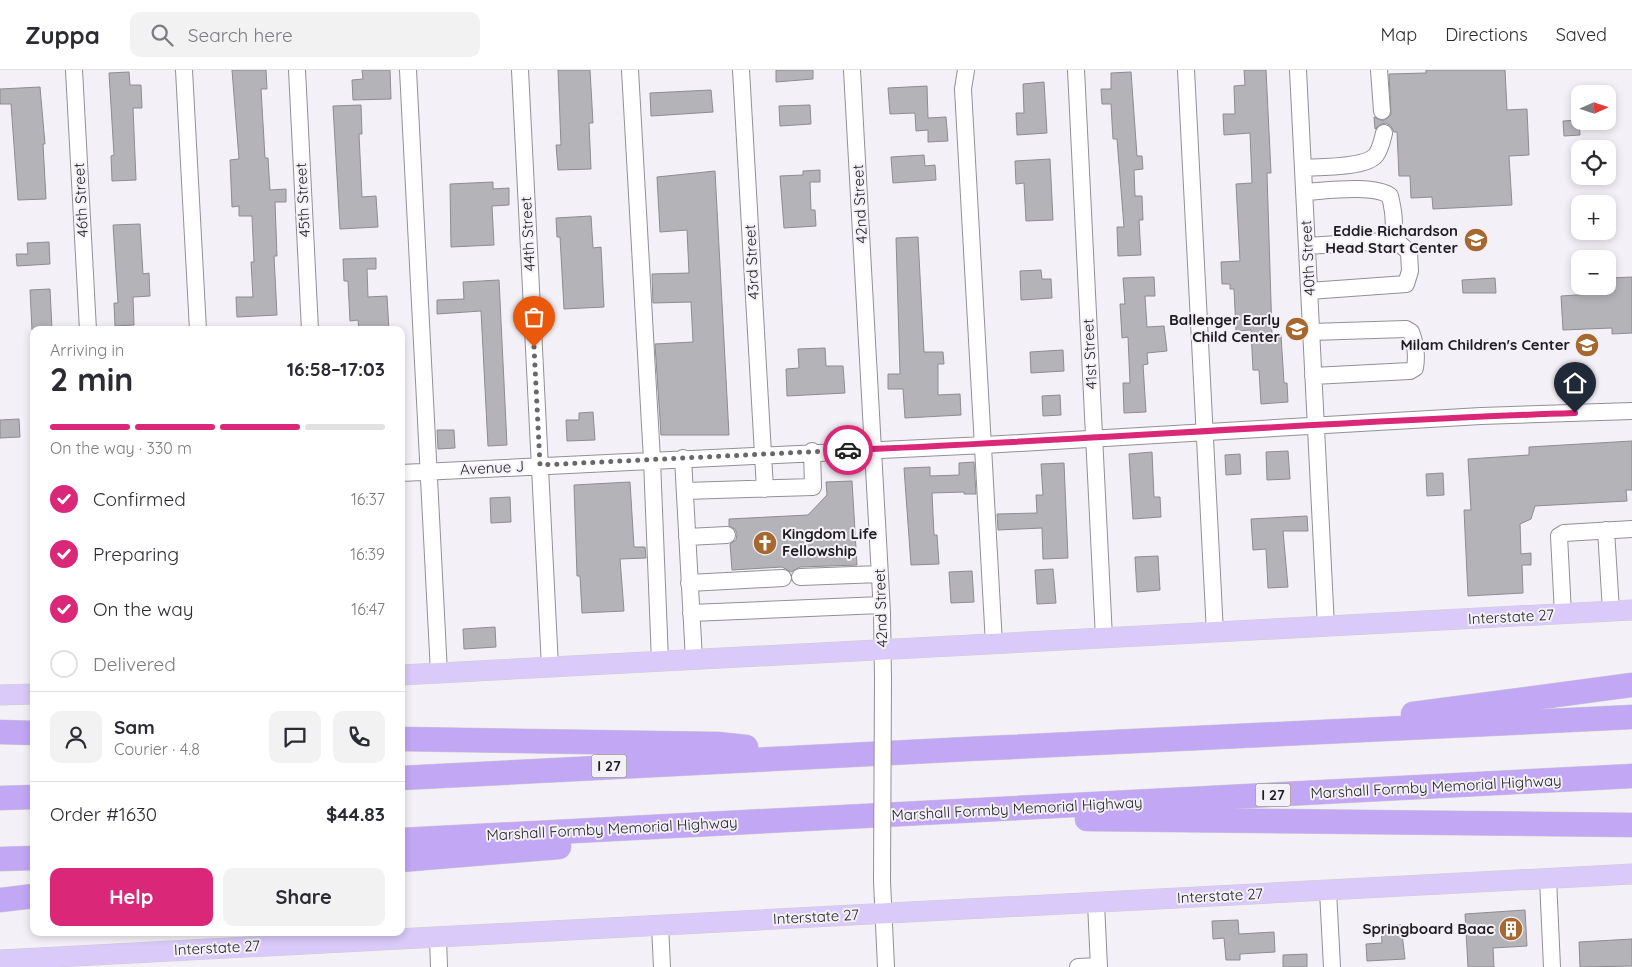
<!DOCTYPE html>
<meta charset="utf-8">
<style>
:root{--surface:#fff;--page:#f2f2f3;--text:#2b2b33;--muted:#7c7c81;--line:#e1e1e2;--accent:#db2777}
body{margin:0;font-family:Quicksand,sans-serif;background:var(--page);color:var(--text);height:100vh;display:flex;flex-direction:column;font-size:19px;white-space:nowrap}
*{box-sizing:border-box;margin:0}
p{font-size:16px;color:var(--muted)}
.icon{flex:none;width:28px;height:28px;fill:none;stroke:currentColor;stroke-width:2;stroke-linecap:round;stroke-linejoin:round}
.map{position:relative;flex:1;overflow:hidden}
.sheet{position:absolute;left:30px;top:256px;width:375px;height:610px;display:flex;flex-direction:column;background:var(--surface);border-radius:10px;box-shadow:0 2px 8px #0003}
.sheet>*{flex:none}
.needle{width:32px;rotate:87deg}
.controls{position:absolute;left:1571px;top:15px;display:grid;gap:10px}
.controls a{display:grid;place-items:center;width:45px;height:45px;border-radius:10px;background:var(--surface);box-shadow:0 2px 8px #0003;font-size:25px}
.pin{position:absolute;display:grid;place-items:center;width:42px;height:42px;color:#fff;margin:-51px -21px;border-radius:50% 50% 50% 0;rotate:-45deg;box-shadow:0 0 5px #0007}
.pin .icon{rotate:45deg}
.courier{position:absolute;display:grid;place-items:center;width:50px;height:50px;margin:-25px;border:4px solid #db2777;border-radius:50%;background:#fff;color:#222;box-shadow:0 1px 6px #0007}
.headline em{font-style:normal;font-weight:800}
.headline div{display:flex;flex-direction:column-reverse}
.headline{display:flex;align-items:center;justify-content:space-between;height:85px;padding:0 20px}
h1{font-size:32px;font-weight:800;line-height:38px}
.bar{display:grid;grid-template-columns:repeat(4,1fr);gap:8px 5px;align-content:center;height:60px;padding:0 20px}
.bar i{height:6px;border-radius:4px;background:var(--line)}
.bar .selected{background:var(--accent)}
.bar p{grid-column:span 4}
.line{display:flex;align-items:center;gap:12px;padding:0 20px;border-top:1px solid var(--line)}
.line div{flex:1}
.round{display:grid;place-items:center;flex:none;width:52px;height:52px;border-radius:10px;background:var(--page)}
ol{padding:0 20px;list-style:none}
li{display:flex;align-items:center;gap:15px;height:55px}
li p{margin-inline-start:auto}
li .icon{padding:5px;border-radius:50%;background:var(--accent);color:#fff;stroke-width:4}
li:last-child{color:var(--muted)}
li i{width:28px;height:28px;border:2px solid var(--line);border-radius:50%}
.action{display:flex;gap:10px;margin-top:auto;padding:10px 20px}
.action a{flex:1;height:58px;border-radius:10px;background:var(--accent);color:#fff;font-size:20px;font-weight:800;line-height:58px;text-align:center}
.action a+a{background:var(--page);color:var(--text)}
header{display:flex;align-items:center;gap:30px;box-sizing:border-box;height:70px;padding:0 25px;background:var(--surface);border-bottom:1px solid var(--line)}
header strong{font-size:24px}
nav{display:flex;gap:28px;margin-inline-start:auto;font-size:18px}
.search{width:350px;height:45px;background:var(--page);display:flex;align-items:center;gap:12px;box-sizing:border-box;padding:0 18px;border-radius:10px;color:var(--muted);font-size:19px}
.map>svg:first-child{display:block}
</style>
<header>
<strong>Zuppa</strong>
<div class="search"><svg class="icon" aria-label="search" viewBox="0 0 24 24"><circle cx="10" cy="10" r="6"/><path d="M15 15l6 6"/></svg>Search here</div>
<nav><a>Map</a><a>Directions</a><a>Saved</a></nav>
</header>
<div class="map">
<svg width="1632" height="897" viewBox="0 0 1632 897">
<rect width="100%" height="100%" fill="#f3f1f7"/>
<path fill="#b4b3b8" stroke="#8e8c91" d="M232,0H266L267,19H261L265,88H268L270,120L286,119V132H275L277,186H274L277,245L237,247L236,227H253L251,192H254L252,146H239V136L232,137L230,90L239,89Z
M362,0H390L391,29L353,30L352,10L363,9Z
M558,0H590L593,53H589L591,99L558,100L556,75H561Z
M776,0H813V9L776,12Z
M1244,0H1266L1271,103H1267L1272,265H1281L1284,313H1287L1288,332L1261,334L1259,300H1253L1251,260L1236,261L1234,219H1230V214H1222L1221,192L1240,191L1236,114L1252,113L1250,63L1224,65L1223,44H1235L1234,16L1245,15Z
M1426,0H1505L1507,40L1527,39L1529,85L1509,86L1512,135L1433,139L1432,127L1411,128L1410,106H1399L1397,62H1394L1391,56L1386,53L1381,54L1375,59L1374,47L1383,51L1391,45L1389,4L1426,3Z
M129,2L130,15H141L142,38H133L136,110L112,111L111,86L114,85L109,3Z
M1131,2L1137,86H1142L1143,99L1134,100L1135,126H1142L1143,150H1139L1141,185L1118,186L1117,157H1124L1117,69H1113L1111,34H1102L1101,19H1111V3Z
M1044,12L1047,63L1017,65L1016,43H1024L1023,14Z
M927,16L928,48L946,47L948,71L928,72V60L916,61L915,43L890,44L888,18Z
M40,17L45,74H43L46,129L18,130L11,34H0V19Z
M711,20L713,42L651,46L650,23Z
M361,35L362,64H359L362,127L376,126L378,157L340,159L333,36Z
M810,35L811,54L780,56L779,36Z
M1579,50L1580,65L1564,66L1563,51Z
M924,85L925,96L935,95L936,110L893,113L891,87Z
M1050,89L1053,150L1026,151L1024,113L1016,114L1015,91Z
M820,100V112H810L811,140H815L816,156L784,158L780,106L803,105V101Z
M715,101L729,365H661L655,274L693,272L691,232L653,233L652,204L689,203L687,160L660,162L657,107Z
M493,112V119L509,118V135L492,136L494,175L451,177L450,114Z
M591,146L593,178L601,177L604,237L564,239L560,167H557L556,148Z
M140,154L143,204L149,203L150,226L133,227L134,255L115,256L114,233H118L113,155Z
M918,167L924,282H943L944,294H938V325L960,324L961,345L905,348L903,319H888V304H900L896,168Z
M49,172L50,194L17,196L16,184H28L27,173Z
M376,188V199H367L368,227L387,226L389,260H359L358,250L350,251L348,211H344L343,189Z
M1041,200L1042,209H1051L1052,228L1021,230L1020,201Z
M1154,207L1155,226H1145L1147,257L1164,256L1167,281L1147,283L1148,294L1143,295L1146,342L1124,343L1123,313H1130L1128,267L1122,268L1120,234H1125L1123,208Z
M1632,207V263L1612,264V258L1563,260L1561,226L1610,223L1609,208Z
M1495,208L1496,223H1463L1462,210Z
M499,210L507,375L488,376L481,241L437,244V230L464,229L463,212Z
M50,219L52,260H32L30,220Z
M825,278L826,296H843L845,323L787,326L786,299L799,298L798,279Z
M1063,280L1064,301L1031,303L1030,282Z
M1060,325L1061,345L1043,346L1042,326Z
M593,342L595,370L567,371L566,350H579V343Z
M19,349L20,367L0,368V350Z
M437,360H454L455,378L438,379Z
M1632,371V420H1626L1627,431L1535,436L1531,449L1520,454L1521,484L1531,483V495H1522L1523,523L1468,526L1464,440H1471L1468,389L1529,385V377Z
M1288,381L1290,409L1267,410L1266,382Z
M1152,382L1154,427H1160L1161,447L1133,449L1129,384Z
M1240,384L1241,404L1226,405L1225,385Z
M974,392L976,424H964V422L932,423L934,465H937L939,494L911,495L904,398L930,397V406L959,405V393Z
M1064,393L1068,488L1043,489L1042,458L998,460L997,444L1037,443L1036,425H1043L1041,394Z
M1443,403L1444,425L1427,426L1426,404Z
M852,411L857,495L800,497L791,502L782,497L732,500L730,474L736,470L737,464L735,459L729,456V449L808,445L827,425L826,412Z
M630,412L634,477H645L646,488L620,489L624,541L582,543L580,506H577L574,415Z
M510,427L511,452L491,453L490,428Z
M1307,446L1308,461H1283L1288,517L1268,518L1266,479L1253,480L1251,449Z
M1158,486L1160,520L1137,522L1135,487Z
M1053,499L1056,533L1037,534L1035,500Z
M972,501L974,532L951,533L949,502Z
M495,557L496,577L464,579L463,559Z
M1525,840L1527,876L1493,878L1494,897H1468L1465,844Z
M1238,850L1239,864L1274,862L1275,882L1240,884V890H1226L1224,868L1213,869L1212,851Z
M1401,855L1405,889L1367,891L1366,874L1382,873L1381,856Z
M1632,869V896L1580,897L1579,872Z
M1307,884V897H1283V885Z"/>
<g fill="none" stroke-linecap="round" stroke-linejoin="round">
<g stroke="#929095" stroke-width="18">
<path id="minor" d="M74,0L88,260
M184,0L198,260
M297,0L310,260
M408,0L439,603
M520,0L550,597
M630,0L652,390L660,591
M741,0L765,419
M852,0L882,543L883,609
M966,0L963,19L994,574
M1076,0L1104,568
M1186,0L1215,563
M1298,0L1326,557
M1379,0L1382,41
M1303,98C1319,97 1366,98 1376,85C1381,78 1382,71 1384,63
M1304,122C1325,121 1374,114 1390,126C1393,139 1396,154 1392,167L1385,171L1307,176
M1309,221L1406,214L1410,201L1409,182L1392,167
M1311,262L1406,259L1411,262C1416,274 1417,285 1415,298L1410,301L1313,306
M683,388L694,590
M401,403L985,375L1481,346L1632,341
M685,421L813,417L812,381
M1606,460L1611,541
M687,467L727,465
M800,507L880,504
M689,513L783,508
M691,543L881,535
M1563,544L1559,466L1564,463L1632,459
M1548,809L1552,897
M882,811L886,897
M1328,821L1332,897
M1096,833L1099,897
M660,856L662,897
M438,867L439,897
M1078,897L1099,896"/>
</g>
<g stroke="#cecdce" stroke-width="21">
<path id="major" d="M401,605L1632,540
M0,625L34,624
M0,890L1632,804"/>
</g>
<g stroke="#cecdce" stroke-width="25">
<path id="highway" d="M1413,644L1632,615
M0,662L34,663
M401,669L717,674L746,677
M401,708C811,685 1222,668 1632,647
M0,728L34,727
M1087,749L1632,755
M401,770L1632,706
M0,789L34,788
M401,790L559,777
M0,830L34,826"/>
</g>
<use href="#minor" stroke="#fff" stroke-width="16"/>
<use href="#major" stroke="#dacaf9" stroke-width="20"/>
<use href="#highway" stroke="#c2a7f5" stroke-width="24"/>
<g stroke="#929095" stroke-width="18" stroke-linecap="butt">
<path id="minor-bridge" d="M882,811L883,609"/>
</g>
<use href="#minor-bridge" stroke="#fff" stroke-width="16"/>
</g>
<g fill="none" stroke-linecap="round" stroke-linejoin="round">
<path stroke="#69676b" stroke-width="5" stroke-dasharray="0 9" d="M534,277L540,395L848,380"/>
<path stroke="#db2777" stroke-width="6" d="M848,380C1091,370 1333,351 1575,343"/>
</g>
<defs>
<g id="school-disc" transform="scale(1.25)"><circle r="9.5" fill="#a6682e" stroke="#f3f1f7"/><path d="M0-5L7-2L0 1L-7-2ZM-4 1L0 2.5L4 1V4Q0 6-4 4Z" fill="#fff"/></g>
<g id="church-disc" transform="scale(1.25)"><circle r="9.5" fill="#a6682e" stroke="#f3f1f7"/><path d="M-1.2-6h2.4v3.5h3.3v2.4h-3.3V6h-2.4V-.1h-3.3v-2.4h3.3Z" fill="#fff"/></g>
<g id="building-disc" transform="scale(1.25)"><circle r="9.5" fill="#a6682e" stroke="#f3f1f7"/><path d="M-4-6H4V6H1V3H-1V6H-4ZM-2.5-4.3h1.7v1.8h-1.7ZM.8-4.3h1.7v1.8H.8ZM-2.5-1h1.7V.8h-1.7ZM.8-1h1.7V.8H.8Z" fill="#fff"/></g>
</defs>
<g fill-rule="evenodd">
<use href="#school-disc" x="1476" y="170"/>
<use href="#school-disc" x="1297" y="259"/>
<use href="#school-disc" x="1587" y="275"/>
<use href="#church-disc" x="765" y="473"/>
<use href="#building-disc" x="1511" y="859"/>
</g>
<g text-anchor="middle" stroke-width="4" stroke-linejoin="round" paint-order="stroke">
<g fill="#f3f1f7" stroke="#5e5d60" stroke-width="1">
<rect x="591.5" y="684.5" width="35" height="23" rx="4"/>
<rect x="1255.5" y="713.5" width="35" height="23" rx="4"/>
</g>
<g font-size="14" font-weight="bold" fill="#1e1d1f">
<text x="609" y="701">I 27</text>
<text x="1273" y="730">I 27</text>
</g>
<g font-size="15" fill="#1e1d1f" stroke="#f3f1f7">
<text transform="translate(81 130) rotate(-93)" y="5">46th Street</text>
<text transform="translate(303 130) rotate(-93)" y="5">45th Street</text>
<text transform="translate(860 134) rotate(-93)" y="5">42nd Street</text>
<text transform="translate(528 164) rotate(-93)" y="5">44th Street</text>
<text transform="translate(1308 188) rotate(-93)" y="5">40th Street</text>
<text transform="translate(752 192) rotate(-93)" y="5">43rd Street</text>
<text transform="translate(1090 284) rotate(-93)" y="5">41st Street</text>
<text transform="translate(492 398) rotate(-3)" y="5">Avenue J</text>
<text transform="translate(881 538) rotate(-92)" y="5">42nd Street</text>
<text transform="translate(1511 547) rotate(-3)" y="5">Interstate 27</text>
<text transform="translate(1436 717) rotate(-3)" y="5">Marshall Formby Memorial Highway</text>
<text transform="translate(1017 739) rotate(-3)" y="5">Marshall Formby Memorial Highway</text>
<text transform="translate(612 759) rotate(-3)" y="5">Marshall Formby Memorial Highway</text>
<text transform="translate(1220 826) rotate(-3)" y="5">Interstate 27</text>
<text transform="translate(816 847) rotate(-3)" y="5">Interstate 27</text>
<text transform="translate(217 878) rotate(-3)" y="5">Interstate 27</text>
</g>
<g font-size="15" font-weight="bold" fill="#1e1d1f" stroke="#f3f1f7" text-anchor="end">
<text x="1458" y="166">Eddie Richardson<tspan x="1458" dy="17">Head Start Center</tspan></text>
<text x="1280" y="255">Ballenger Early<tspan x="1280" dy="17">Child Center</tspan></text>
<text x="1570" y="280">Milam Children's Center</text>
<text x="782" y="469" text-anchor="start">Kingdom Life<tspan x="782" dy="17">Fellowship</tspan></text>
<text x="1494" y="864">Springboard Baac</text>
</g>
</g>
</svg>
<div class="controls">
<a><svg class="needle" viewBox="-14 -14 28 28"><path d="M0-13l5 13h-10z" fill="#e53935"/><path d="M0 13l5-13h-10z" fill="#7c7c81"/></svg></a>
<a><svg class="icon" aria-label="locate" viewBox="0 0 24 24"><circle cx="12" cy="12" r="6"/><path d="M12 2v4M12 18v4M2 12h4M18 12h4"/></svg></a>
<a>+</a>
<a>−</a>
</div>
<div class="pin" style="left:534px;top:277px;background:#ea580c"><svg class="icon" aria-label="bag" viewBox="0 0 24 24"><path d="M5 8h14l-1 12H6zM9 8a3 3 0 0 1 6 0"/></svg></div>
<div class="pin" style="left:1575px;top:343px;background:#1f2937"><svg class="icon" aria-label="home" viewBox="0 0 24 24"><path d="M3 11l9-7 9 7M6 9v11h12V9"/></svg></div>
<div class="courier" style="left:848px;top:380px"><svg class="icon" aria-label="car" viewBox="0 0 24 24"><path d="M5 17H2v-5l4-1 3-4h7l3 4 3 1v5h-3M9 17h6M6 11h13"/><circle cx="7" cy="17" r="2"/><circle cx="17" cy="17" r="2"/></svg></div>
<section class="sheet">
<div class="headline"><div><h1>2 min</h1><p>Arriving in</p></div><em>16:58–17:03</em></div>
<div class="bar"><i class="selected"></i><i class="selected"></i><i class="selected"></i><i></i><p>On the way · 330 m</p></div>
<ol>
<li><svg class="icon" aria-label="check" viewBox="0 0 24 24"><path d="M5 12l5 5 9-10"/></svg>Confirmed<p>16:37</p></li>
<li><svg class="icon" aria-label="check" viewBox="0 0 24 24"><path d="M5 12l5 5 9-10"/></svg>Preparing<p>16:39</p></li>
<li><svg class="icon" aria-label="check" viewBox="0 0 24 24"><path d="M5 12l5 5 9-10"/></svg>On the way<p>16:47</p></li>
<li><i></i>Delivered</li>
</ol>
<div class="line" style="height:90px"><a class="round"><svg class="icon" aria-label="person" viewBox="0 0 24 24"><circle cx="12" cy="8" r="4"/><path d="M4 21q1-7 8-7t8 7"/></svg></a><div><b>Sam</b><p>Courier · 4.8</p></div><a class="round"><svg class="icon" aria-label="chat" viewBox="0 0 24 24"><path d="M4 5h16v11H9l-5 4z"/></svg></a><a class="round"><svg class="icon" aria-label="phone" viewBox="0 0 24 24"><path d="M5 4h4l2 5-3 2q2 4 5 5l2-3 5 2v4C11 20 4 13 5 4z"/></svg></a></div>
<div class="line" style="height:65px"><div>Order #1630</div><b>$44.83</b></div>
<div class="action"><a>Help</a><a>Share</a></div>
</section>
</div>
